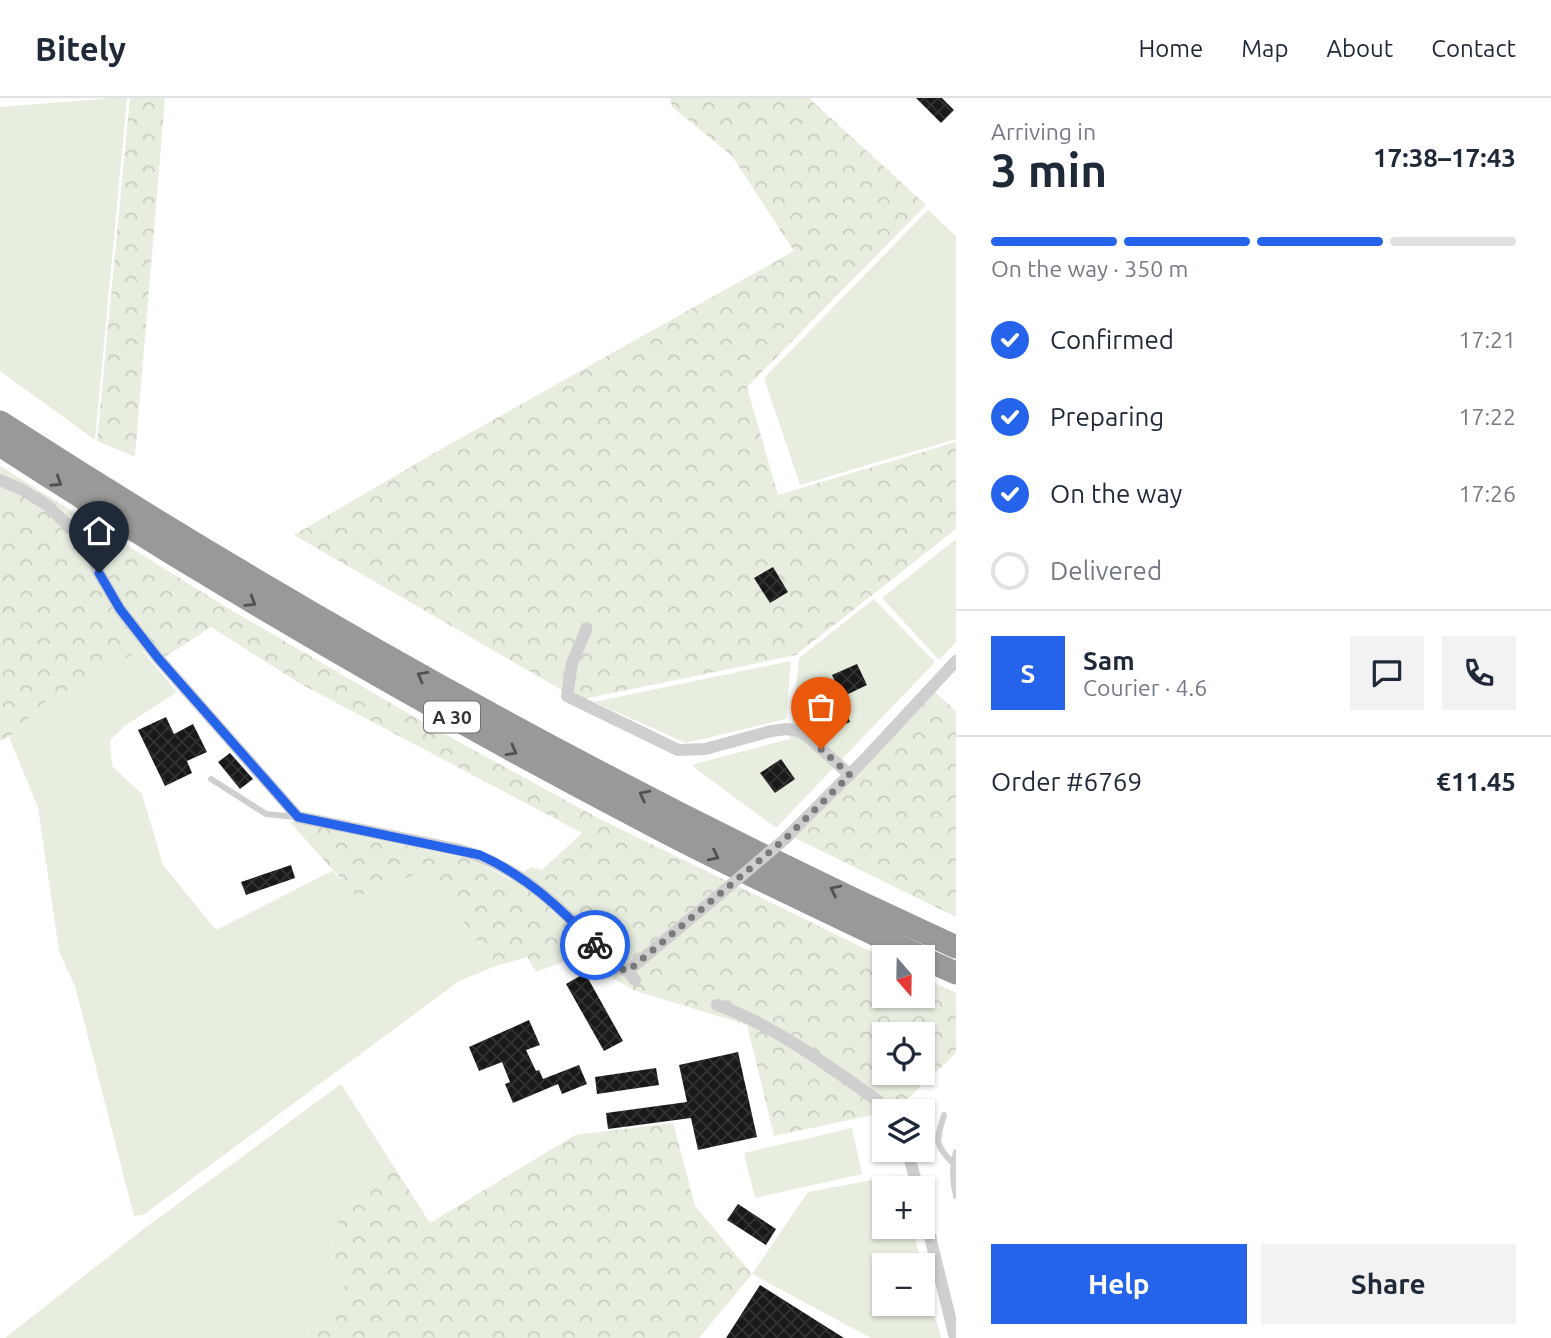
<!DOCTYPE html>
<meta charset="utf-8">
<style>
:root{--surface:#fff;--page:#f2f2f3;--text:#1f2937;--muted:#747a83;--line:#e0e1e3;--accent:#2563eb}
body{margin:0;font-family:Ubuntu,sans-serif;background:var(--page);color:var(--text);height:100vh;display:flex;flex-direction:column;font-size:26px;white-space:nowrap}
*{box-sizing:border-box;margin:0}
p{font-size:23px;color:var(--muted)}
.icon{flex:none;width:38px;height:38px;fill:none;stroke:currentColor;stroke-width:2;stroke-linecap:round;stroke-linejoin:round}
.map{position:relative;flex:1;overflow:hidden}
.side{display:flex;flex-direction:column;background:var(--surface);width:595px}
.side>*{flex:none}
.needle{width:46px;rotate:160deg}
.tools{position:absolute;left:872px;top:847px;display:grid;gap:14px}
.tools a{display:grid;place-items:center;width:63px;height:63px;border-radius:0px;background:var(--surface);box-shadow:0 2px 5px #0004;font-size:35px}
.pin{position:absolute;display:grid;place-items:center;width:60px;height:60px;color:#fff;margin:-72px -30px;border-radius:50% 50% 50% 0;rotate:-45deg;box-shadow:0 0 7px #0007}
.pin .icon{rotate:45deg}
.courier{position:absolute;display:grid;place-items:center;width:70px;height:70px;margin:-35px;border:5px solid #2563eb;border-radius:50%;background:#fff;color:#222;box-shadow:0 2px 9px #0007}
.head em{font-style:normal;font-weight:600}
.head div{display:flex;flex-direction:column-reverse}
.head{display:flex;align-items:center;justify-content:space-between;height:119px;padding:0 35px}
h1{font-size:46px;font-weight:600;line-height:52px}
.bar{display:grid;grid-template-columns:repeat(4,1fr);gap:10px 7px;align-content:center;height:84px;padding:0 35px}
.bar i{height:9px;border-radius:5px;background:var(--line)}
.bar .active{background:var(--accent)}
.bar p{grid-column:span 4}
.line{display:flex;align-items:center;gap:18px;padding:0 35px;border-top:2px solid var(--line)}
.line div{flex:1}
.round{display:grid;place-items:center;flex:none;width:74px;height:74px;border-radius:0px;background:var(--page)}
ol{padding:0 35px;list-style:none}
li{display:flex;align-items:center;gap:21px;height:77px}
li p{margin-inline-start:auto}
li .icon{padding:7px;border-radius:50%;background:var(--accent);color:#fff;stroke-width:4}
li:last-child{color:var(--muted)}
li i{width:38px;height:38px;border:4px solid var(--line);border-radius:50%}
.button{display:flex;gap:14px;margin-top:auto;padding:14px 35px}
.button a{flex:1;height:80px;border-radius:0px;background:var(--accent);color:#fff;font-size:28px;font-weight:600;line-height:80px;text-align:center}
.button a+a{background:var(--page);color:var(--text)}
header{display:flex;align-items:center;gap:42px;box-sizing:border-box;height:98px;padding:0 35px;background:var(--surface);border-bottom:2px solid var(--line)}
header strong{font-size:33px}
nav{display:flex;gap:38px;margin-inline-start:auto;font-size:24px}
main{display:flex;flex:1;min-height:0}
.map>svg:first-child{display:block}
</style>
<header>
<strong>Bitely</strong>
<nav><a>Home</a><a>Map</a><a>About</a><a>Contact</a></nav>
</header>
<main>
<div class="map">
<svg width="956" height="1240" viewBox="0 0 956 1240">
<defs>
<pattern id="forest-crowns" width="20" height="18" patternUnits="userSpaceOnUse" patternTransform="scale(1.75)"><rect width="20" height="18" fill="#e7eee0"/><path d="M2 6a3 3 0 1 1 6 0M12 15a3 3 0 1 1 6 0" fill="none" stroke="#c7cdc1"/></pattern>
<pattern id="building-cross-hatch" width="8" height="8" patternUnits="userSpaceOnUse" patternTransform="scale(1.75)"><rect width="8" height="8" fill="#191919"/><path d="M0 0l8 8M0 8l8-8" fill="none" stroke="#323232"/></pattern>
</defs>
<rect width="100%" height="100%" fill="#fff"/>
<path fill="#e7eee0" d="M112,0H127L95,342L0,273V9Z
M928,112L956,138V341L800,387L764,280Z
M956,441V544L939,562L882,500Z
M874,501L935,564L776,730L691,667L790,641L799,560Z
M141,551L177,594L126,627L110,642L112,668L142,696L163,767L216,832L332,773L358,799L425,773L496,868L459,883L143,1117L134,1118L75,888L59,853L38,709L9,639L46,604Z
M791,563L786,621L686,645L594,604Z
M341,986L391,1064L338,1124L330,1155L350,1182L308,1234L307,1240H5L145,1130Z
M852,1030L862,1076L755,1100L744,1055Z
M899,1077L902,1090H884V1129H912L922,1167H884V1206H922V1169L941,1240H871L752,1176L808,1094Z"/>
<path fill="url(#forest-crowns)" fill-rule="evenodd" d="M130,0H165L135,359L97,343Z
M670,0H809L926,107L747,289L778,397L956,344V431L796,557L579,602L294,437L436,354L794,153L732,58L672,9Z
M0,368L226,509L430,628L598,720L884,860V898H922V879L956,895V955L896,1012L774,1038L747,927L633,892L577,859L536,874L527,859L496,868L425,773L357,799L289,723L472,761L511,782L531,769L542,772L582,735L299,585L211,529L165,559L140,552L46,604L9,639L0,643ZM884,936H922V975H884Z
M934,593L956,613V819L795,740Z
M673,1025L695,1108L752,1176L699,1240H307L308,1234L350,1182L330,1155L338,1124L391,1064L430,1125L575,1037Z"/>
<path fill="url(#building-cross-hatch)" d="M916,0H942L954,12L941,25Z
M773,469L788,494L770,505L754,480Z
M857,566L867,587L842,599L832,577Z
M843,606L850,624L838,629L831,611Z
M166,619L174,636L193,626L207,654L187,663L192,675L165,688L138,632Z
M230,655L253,681L240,691L218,664Z
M781,661L795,681L775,695L760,675Z
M291,767L295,780L246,797L241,784Z
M585,875L623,943L604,953L566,886Z
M529,922L540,947L526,952L536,973L539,972L543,981L579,967L587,986L562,996L558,986L513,1005L505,986L510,984L502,964L479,973L469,949Z
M738,954L757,1039L698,1052L691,1020L608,1031L606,1015L687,1004L679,967Z
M656,970L659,987L597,996L595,979Z
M738,1106L776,1131L766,1147L727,1122Z
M760,1187L844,1240H726Z"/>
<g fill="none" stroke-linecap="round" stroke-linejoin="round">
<path stroke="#cfcfcf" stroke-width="6" d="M211,681L266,716L296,719
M944,1017C937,1041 933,1046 953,1065L956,1064
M956,1054C952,1069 952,1083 956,1098"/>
<path stroke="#cfcfcf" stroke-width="12" d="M0,382L21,391L47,407L86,445L99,475L120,511L158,560L298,719L460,752C527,770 571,821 618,870L628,873L635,882
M586,532L572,565L567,598L678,652L705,651L771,633L787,631L798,633L807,638L850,677
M785,741L863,663L956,563
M628,873L714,801
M717,907C776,928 826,967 877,1002L888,1013
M907,1052L918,1090
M922,1106L955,1240"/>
<path stroke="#999" stroke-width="23" d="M0,324C306,521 625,698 956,849
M0,347C211,484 428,610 650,726C739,773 831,815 922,859
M922,860L956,875"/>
<path stroke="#cfcfcf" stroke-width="12" d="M714,801L785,741"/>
</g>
<defs><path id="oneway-chevron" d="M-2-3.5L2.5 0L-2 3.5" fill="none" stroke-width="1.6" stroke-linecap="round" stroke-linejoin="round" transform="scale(1.75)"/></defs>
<g stroke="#515151">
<use href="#oneway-chevron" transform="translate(57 384) rotate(33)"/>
<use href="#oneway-chevron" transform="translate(251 504) rotate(32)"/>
<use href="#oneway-chevron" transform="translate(422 578) rotate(-151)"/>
<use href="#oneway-chevron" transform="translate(512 653) rotate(29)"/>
<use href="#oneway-chevron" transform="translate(644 697) rotate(-153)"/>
<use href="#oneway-chevron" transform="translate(714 758) rotate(26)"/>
<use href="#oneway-chevron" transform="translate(835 792) rotate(-154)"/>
</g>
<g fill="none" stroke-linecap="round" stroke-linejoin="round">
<path stroke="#7a7a7a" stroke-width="7" stroke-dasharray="0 12.6" d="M595,847L618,870L628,873L785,741L850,677L821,651"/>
<path stroke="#2563eb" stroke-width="9" d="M99,475L120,511L158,560L298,719L480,757C526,778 561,810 595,847"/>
</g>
<g text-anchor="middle" stroke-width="7" stroke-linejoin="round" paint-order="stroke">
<rect fill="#fff" stroke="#707070" stroke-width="2" x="424" y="603.5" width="56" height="31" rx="5"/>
<g font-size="19" font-weight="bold" fill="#323232">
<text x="452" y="626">A 30</text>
</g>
</g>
</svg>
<div class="tools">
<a><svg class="needle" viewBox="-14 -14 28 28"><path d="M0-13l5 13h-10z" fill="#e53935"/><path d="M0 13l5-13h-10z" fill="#747a83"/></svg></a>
<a><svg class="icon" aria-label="locate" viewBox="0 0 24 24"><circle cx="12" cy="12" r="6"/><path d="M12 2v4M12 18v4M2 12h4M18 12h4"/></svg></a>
<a><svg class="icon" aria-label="layers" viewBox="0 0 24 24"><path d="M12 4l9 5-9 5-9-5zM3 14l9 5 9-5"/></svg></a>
<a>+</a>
<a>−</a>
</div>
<div class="pin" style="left:821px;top:651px;background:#ea580c"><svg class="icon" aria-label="bag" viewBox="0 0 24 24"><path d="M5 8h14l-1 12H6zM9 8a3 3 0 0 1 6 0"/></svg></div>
<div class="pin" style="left:99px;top:475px;background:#1f2937"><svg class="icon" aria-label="home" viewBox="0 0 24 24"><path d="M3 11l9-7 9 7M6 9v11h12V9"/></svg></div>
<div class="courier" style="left:595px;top:847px"><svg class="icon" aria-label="bike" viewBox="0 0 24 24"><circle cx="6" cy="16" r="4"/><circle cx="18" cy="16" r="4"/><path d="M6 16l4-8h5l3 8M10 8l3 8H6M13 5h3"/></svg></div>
</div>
<section class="side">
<div class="head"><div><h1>3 min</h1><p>Arriving in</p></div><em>17:38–17:43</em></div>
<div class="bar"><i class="active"></i><i class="active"></i><i class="active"></i><i></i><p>On the way · 350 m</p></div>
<ol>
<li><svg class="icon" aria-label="check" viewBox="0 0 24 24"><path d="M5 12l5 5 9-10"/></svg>Confirmed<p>17:21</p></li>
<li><svg class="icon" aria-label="check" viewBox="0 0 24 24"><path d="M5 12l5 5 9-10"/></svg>Preparing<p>17:22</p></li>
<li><svg class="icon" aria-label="check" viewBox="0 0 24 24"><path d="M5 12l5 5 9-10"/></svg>On the way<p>17:26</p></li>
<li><i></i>Delivered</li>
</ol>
<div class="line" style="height:126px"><b class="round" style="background:var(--accent);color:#fff">S</b><div><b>Sam</b><p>Courier · 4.6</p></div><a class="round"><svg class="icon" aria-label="chat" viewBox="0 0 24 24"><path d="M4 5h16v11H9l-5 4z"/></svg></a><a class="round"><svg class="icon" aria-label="phone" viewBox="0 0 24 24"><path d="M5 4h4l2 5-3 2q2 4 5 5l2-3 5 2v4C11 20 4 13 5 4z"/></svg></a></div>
<div class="line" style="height:91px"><div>Order #6769</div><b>€11.45</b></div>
<div class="button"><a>Help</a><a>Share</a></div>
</section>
</main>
